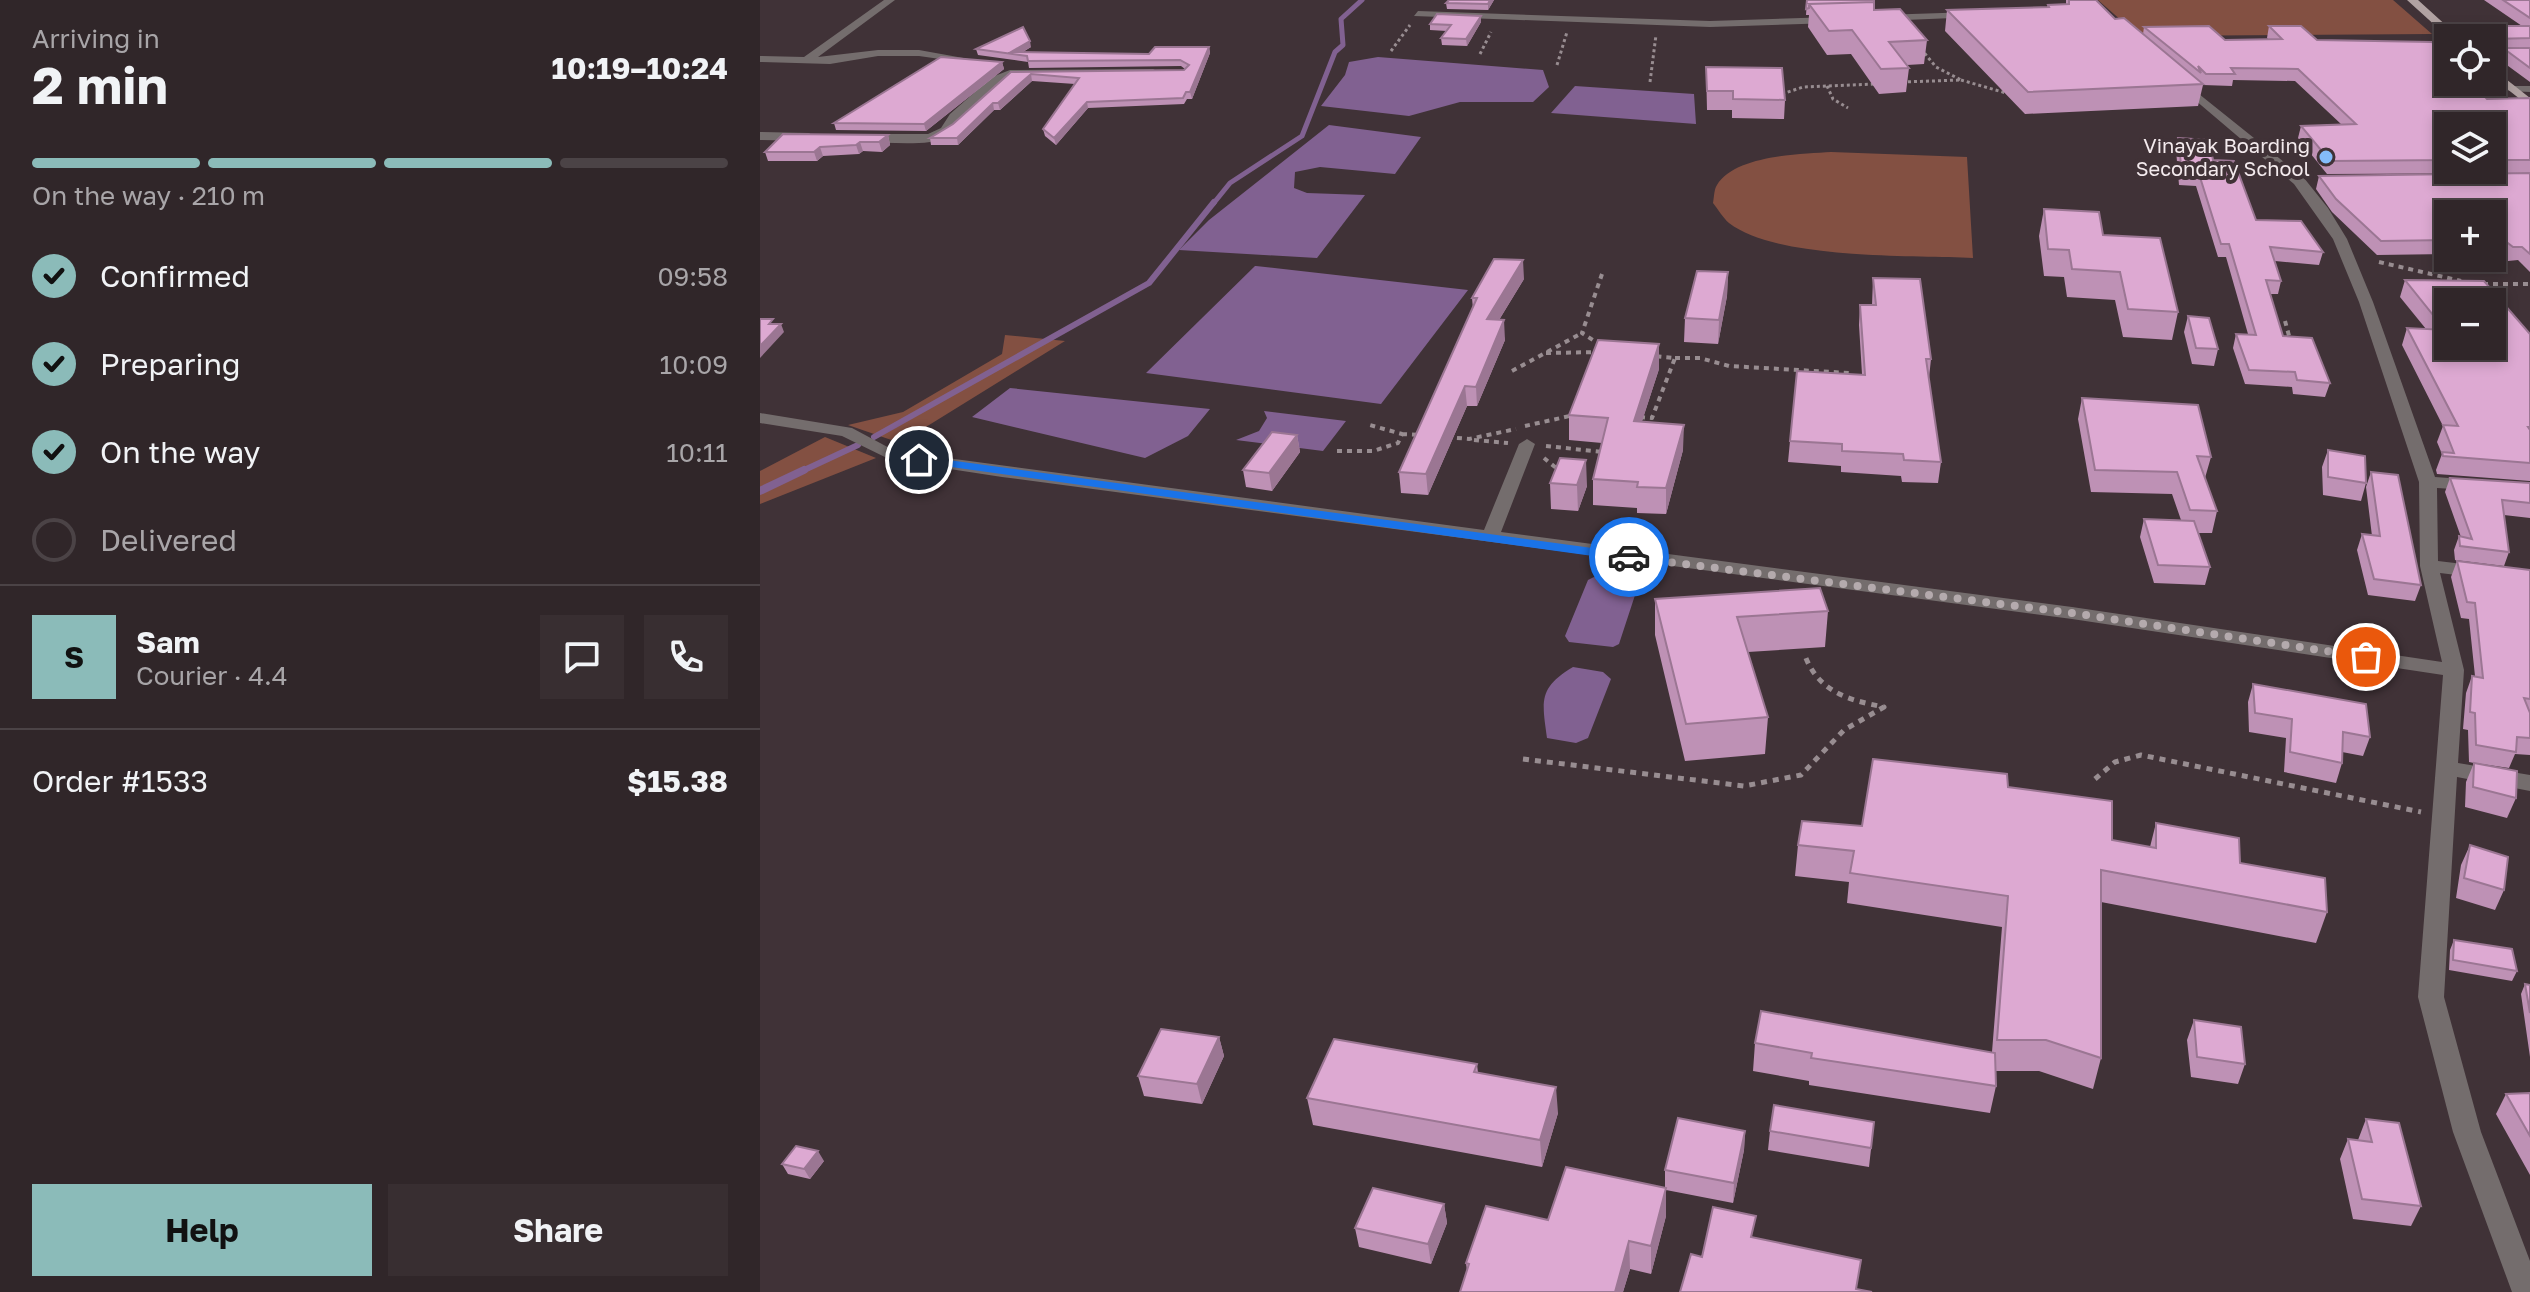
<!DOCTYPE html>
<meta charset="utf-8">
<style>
:root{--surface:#302629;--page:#382e31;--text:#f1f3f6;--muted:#a8a5a8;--line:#4b4346;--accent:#8bbbb9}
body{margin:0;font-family:"Golos Text",sans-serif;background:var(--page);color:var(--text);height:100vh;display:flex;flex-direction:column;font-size:30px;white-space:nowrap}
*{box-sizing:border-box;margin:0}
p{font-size:26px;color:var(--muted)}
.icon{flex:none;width:44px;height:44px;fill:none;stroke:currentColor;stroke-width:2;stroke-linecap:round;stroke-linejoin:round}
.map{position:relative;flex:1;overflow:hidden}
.details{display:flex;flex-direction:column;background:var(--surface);width:760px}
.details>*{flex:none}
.tools{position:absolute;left:1674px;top:24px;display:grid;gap:16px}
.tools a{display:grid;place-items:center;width:72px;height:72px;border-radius:0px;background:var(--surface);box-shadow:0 4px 12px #0003,0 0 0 2px var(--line);font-size:40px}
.pin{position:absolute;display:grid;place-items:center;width:68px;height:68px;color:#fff;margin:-34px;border:4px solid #fff;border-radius:50%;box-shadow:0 2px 8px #0007}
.courier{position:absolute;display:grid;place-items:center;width:80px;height:80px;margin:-40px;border:6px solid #1a73e8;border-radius:50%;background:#fff;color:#222;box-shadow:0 2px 10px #0007}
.summary em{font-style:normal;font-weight:700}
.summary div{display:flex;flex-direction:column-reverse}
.summary{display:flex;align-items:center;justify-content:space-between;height:136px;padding:0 32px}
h1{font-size:52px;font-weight:700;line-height:60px}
.bar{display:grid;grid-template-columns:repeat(4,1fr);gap:12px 8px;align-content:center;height:96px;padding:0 32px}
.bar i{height:10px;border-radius:6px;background:var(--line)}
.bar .selected{background:var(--accent)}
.bar p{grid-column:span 4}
.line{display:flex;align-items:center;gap:20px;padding:0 32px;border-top:2px solid var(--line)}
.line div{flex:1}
.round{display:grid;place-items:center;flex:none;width:84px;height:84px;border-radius:0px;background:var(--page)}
ol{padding:0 32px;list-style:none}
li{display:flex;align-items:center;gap:24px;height:88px}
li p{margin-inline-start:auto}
li .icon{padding:8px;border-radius:50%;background:var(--accent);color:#111;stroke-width:4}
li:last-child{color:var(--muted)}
li i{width:44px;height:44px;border:4px solid var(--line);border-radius:50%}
.cta{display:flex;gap:16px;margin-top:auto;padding:16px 32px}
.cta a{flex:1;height:92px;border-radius:0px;background:var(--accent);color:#111;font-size:32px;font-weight:700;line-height:92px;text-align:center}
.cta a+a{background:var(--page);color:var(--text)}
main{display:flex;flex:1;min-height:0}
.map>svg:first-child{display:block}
</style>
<main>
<section class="details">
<div class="summary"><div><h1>2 min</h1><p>Arriving in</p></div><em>10:19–10:24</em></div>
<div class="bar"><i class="selected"></i><i class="selected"></i><i class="selected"></i><i></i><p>On the way · 210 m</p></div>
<ol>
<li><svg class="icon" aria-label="check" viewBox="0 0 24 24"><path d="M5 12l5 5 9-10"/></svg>Confirmed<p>09:58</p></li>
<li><svg class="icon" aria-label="check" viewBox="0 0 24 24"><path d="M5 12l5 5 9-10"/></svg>Preparing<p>10:09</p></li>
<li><svg class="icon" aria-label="check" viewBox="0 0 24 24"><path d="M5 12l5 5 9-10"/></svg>On the way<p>10:11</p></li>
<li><i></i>Delivered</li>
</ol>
<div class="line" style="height:144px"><b class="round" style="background:var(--accent);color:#111">S</b><div><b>Sam</b><p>Courier · 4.4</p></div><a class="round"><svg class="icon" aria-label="chat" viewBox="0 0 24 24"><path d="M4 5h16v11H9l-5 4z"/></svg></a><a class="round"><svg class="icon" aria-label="phone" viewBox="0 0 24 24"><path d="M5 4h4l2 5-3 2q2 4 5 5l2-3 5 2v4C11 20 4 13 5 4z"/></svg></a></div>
<div class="line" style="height:104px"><div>Order #1533</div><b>$15.38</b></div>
<div class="cta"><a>Help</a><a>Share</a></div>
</section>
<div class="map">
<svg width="1770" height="1292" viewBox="0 0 1770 1292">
<rect width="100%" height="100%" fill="#403237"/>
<path fill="#835042" d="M1338,0H1633L1672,34L1379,36Z
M1071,152L1207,157L1213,258C1152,255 1017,260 969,223C963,218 958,209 953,203C954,198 954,189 957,185C975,155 1041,154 1071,152Z
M245,335L305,341L140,443L88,425L143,412L242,354Z
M65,437L116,458L0,504V471Z"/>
<path fill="#816191" d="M618,57L783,70L789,87L773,102H700L649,116L561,106L585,75L589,62Z
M815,86L934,94L936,124L791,113Z
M569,125L661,137L635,174L560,167L535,172L534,188L547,193L605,195L557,258L419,250L449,220Z
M495,266H496L708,290L621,404L386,373Z
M250,388L450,409L428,436L385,458L212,417Z
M504,411L586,421L563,451L476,440L499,431L507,418Z
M836,576L872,580L878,586L859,644L853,647L809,642L805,636L828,580Z
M813,667L843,672L851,679L828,738L816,743L787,738C782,701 778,688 813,667Z"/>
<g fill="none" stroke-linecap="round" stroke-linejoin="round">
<path stroke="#816191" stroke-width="5" d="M453,204L470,183L542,136L575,52L583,45L581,19L602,0"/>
<path stroke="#816191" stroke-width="6" d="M114,437L389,283L454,202
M40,472L98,445"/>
<path stroke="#816191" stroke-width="8" d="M0,491L44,470"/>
<path stroke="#988d91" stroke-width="3" stroke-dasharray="3 3" stroke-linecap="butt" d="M631,51L650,25
M720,54L731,32
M797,65L807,32
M1201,80L1246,93
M890,82L896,35
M1142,82L1201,80L1176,67L1161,49
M1067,86L1073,99L1088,108
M1022,94L1043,87L1116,84"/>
<path stroke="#988d91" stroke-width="4" stroke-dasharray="5 5" stroke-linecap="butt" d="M1619,262L1701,281
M842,274L822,333L842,346
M1723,284H1770
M1525,321L1531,343
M786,353L840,352
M915,358H940L969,366L1089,373
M752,371L822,333
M880,417L892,418L915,358L894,356
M765,426L814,415
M642,434L661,435
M687,437L709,439L756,429
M714,440L748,443
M786,446L843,452
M577,451H613L638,443L642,434L606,424
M784,458L801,472"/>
<path stroke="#988d91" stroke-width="5" stroke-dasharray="6 6" stroke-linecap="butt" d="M763,759L984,786L1041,775L1084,730L1124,707C1087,700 1057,691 1044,653
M1335,779L1355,762L1381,755L1661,812"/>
<path fill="#746d6d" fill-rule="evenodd" d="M124,0H135L58,57L118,50H159L220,61L215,64L159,56H118L70,64L0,62V56L44,57Z
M658,11L950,21L1073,17L1078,20L1073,23L950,27L654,16Z
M1213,12L1217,17L1121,21L1116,18L1121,15Z
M1732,51H1770V57H1732Z
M393,69L399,72L397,74L252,76C223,88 190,138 170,142C148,145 123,142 101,142L95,138L101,134H168L181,128L190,114L232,77L250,70Z
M1419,78L1544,178L1568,208L1587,239L1613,302L1675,477L1770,484V494L1677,488L1678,561L1770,572V584L1680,573L1704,670L1698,763L1770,775V791L1697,777L1684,997L1721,1132L1770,1261V1292H1752L1693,1132L1658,997L1683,675L1312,619L242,477L131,460L82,436L0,423V413L92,428L135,451L724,530L759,444L767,439L775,444L741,532L1312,607L1682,662L1660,566L1659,482L1599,302L1573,239L1534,184L1415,83L1413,81Z
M1753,86H1770V92L1749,91L1747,89Z
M0,132L49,133L55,137L49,141L0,140Z"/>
<path fill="#b1a2a2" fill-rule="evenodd" d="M1647,0H1658L1700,38H1689Z
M1732,68L1770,98V107L1732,77Z"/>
</g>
<path fill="#be91b5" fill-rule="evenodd" d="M689,0H734L728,10L687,9L686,3Z
M1047,0L1114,10L1167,40L1164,64L1147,65L1149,68L1146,92L1119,94L1091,54L1067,55L1048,27L1049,15H1046Z
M1306,0H1336L1355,19L1383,34L1384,27L1465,40L1508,39L1507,38L1509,26L1557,40L1727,99L1770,98V173L1567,174L1538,138L1541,126L1581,124L1535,81L1473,80L1472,86L1443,85L1438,106L1265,114L1185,31L1187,10L1287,7L1288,5L1306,4ZM1688,126H1732V170H1688Z
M1724,0H1770V82L1740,60L1743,50H1732V38H1716L1714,37L1718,26H1762Z
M721,22L707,46L682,45L681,38L687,31L670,30V24Z
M271,47L263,52L389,54L449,47L450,53L432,99H427L424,104L328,108L296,145L285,136L283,129L315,84L272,81L240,110H234L198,145H171L170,138L193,124L251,72L424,70L425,69L421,66L269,68L268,62L218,55L216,49Z
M242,62L244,69L166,131L76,130L74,123Z
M946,67L1025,100L1024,119L972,118V110H947Z
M128,135L130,145L122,152L103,151L99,154L63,156L57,161H8L5,152Z
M1418,138L1453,160L1496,220L1563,252L1559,265L1515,261L1521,281L1518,294H1510L1523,336L1570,383L1565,397L1533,394L1532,387L1485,384L1473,348L1476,334H1488L1466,257H1458L1436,186L1419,185L1416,150Z
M1770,173V272L1758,260L1748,261L1739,253L1732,254V214H1688V254L1617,255L1572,212L1556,189L1559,176Z
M1284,209L1343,235L1418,312L1412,340L1363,337L1355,300L1307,297L1304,277L1284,276L1279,236Z
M968,272L967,296L958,344L924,342L925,318Z
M1113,278L1171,359L1169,378L1181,462L1178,483L1142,482L1141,476L1081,472V466L1028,462L1030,441L1102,374L1099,325L1100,305H1112Z
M764,279L739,320L745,340L717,406H707L668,495L641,493L639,472L713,309L712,298Z
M1645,280L1770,334V481L1677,474L1676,470L1682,454L1677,442L1683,426L1642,345L1647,328L1666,329L1640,297Z
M1428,316L1458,349L1454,366L1432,364L1424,332Z
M899,369L882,421L923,450L906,514L877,513V508L833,505V479L842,443L809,440V415Z
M1322,398L1451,457L1445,478L1457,511L1452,533H1438L1450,567L1445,585L1394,583L1380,537L1384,519L1421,520L1412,494L1331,492L1318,419Z
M537,435L540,452L512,491L486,487L483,470Z
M1568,450L1606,483L1601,501L1563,495L1562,467Z
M1611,472L1661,585L1655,601L1608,595L1597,550L1602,534L1612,536L1606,487Z
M1690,478L1770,483V518L1744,515L1749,552L1744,566L1695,560L1694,550L1699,536L1701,537L1685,492Z
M790,483L827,486L818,511L791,509Z
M1697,561L1770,570V755L1755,754L1749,768L1715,763L1756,798L1747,818L1705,807L1706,782L1714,763L1709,762L1708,730L1703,729L1706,693L1712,676H1715L1709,619L1701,618L1691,577Z
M895,599L1068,611L1065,647L988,652L1008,717L1005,754L925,761L895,635Z
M1493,684L1610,737L1603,756L1582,752V763L1576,783L1524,772L1526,738L1489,732L1488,702Z
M1248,787L1352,840L1390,847L1396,823L1480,863L1567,912L1556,943L1341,902V1058L1333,1089L1279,1071H1236V1086L1230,1113L1049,1085V1081L993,1071L995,1043L1232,1052L1242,927L1087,903L1089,882L1035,876L1038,845Z
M1710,845L1744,890L1735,910L1696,898L1701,865Z
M1694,940L1757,971L1752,981L1689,970L1690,950Z
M1765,984L1770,985V1057L1761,994Z
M1434,1020L1485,1064L1478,1084L1431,1077L1427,1040Z
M459,1037L464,1056L442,1104L384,1096L378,1076Z
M717,1064L718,1073L798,1113L782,1167L553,1125L547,1098Z
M1770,1093V1175L1736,1114L1746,1094Z
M1606,1119L1661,1206L1651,1226L1593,1219L1580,1159L1588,1139L1598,1140Z
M1114,1122L1109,1167L1008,1150L1010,1131Z
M985,1131L984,1150L973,1203L906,1190V1216L891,1274L870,1269L863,1292H700L707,1271L706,1263L788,1220L905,1187V1170Z
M64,1161L50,1179L28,1174L22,1164Z
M684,1204L687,1223L671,1264L599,1247L595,1228Z"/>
<path fill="#9b7693" d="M730,0H734L728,10V4Z
M721,16V22L707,46L706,39Z
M270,41L271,47L259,54L251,52Z
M449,47L450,53L432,99L430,92Z
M242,62L244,69L166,131L164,124Z
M271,74L272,81L240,110L238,103Z
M327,102L328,108L296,145L294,138Z
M233,103L234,110L198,145L197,138Z
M128,135L130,145L122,152L119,142Z
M100,142L103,151L99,154L96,145Z
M60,147L63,156L57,161L54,152Z
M763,260L764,279L728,338L727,319Z
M968,272L967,296L958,344L959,320Z
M744,320L745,340L717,406L716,387Z
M21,324L24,332L0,358V346Z
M899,344V369L874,446V421Z
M705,386L707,406L668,495L666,474Z
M924,425L923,450L906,514V488Z
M537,435L540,452L512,491L509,473Z
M826,460L827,486L818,511L817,485Z
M459,1037L464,1056L442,1104L437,1084Z
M796,1087L798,1113L782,1167L780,1140Z
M985,1131L984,1150L973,1203L974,1183Z
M58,1151L64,1161L50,1179L44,1169Z
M906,1188V1216L891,1274V1246Z
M684,1204L687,1223L671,1264L668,1244Z
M869,1241L870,1269L863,1292H855Z"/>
<path fill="#dda9d2" stroke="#9b7693" stroke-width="2" fill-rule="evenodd" d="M689,0H730L728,4L686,3Z
M1047,0H1114V2L1049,4V8L1046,9Z
M1309,0H1336L1355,19L1364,18L1443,84L1268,92L1187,10L1289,7L1288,5L1309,4Z
M1743,0H1770V18Z
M1114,2V10L1140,9L1167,40L1129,42L1149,68L1121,69L1092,30L1069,31L1049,4Z
M677,14L721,16L706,39L681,38L691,25L670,24Z
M1449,26L1465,40L1522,39L1509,26H1541L1557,40L1672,42L1688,59V82H1711L1727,99L1770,98V160H1732V126H1688V160L1570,161L1541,126L1596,124L1538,69L1471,68L1475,74H1446L1438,66L1441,73L1384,27Z
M1718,26H1770V38L1733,39Z
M263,27L270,41L251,52L389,54L395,47H449L430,92H426L423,98L327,102L294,138L283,129L319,78L271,74L238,103H233L197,138H170L193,124L251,72L424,70L429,65L420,60L268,61L267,56L216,49Z
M1743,48H1770V68Z
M181,57L242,62L164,124L74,123Z
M946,67L1022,68L1025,100L973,99V91H947Z
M23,134L128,135L119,142H100L96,145L60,147L54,152H5Z
M1418,138L1449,140L1453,160L1474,161L1496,220L1541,221L1563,252L1510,247L1521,281L1506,280L1523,336L1552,338L1570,383L1537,380L1535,372L1489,370L1476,334L1496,335L1469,244H1461L1439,174L1422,173Z
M1770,173V254L1762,247H1753L1744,240H1732V214H1688V240L1621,241L1576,199L1559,176Z
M1284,209L1339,212L1343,235L1400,238L1418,312L1368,309L1360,272L1312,269L1309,250L1288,249Z
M734,259L763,260L727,319L744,320L716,387L705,386L666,474L639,472L717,298H712Z
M937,271L968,272L959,320L925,318Z
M1113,278L1160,279L1171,359H1166L1181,462L1144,460L1143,454L1082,451V444L1030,441L1037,371L1105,375L1100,305H1116Z
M1645,280L1724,281L1770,334V427H1768L1770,430V463L1683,456L1682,452L1694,453L1683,425L1698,426L1647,328L1685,330ZM1688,302H1732V346H1688Z
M1428,316L1449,318L1458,349L1436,348Z
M0,319H13L9,324H21L0,346Z
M838,340L899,344L874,421L924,425L906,488L877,487L878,482L833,479L848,418L809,415Z
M1322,398L1438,405L1451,457L1437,456L1457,511L1430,510L1417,472L1335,470Z
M512,432L537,435L509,473L483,470Z
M1568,450L1605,456L1606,483L1568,477Z
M800,458L826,460L817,485L790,483Z
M1611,472L1638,475L1661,585L1614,579L1602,534L1620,536Z
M1690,478L1770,483V503L1742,500L1749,552L1700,546L1699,536L1712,539Z
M1384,519L1434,521L1450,567L1398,565Z
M1697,561L1770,570V699L1764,698L1770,713V738L1757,737L1756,752L1716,745L1715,713L1710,712L1712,676L1723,678L1715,603L1707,602Z
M1060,588L1068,611L977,617L1008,717L926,724L895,599Z
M1493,684L1606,704L1610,737L1583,732L1582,763L1530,752L1532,719L1495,713Z
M1113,759L1247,774L1248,787L1352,801V840L1396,848V823L1479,838L1480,863L1565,878L1567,912L1341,870V1058L1286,1040H1237L1248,896L1090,873L1094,851L1038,845L1042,821L1102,826Z
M1714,763L1757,771L1756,798L1713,787Z
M1710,845L1748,857L1744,890L1704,878Z
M1694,940L1752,949L1757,971L1693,960Z
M1765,984L1770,985V1013Z
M1001,1011L1235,1053L1236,1086L1051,1058L1052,1053L995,1043Z
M1434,1020L1481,1027L1485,1064L1437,1057Z
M401,1029L459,1037L437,1084L378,1076Z
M574,1039L717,1064L714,1072L796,1087L780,1140L547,1098Z
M1770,1093V1136L1746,1094Z
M1014,1105L1114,1122L1111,1148L1010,1131Z
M918,1118L985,1131L974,1183L905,1170Z
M1606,1119L1639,1123L1661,1206L1602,1199L1588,1139L1612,1142Z
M36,1146L58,1151L44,1169L22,1164Z
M806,1167L906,1188L891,1246L869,1241L855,1292H700L709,1264L706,1263L726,1206L788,1220Z
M613,1188L684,1204L668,1244L595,1228Z
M953,1207L996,1216L991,1237L1101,1260L1096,1289L1112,1292H920L931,1254L942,1257Z"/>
<path fill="#1a73e8" d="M159,456L869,553L875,557L869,561L155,462Z"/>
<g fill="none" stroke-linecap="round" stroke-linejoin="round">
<path stroke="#b4aaad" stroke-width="8" stroke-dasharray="0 14.4" d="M869,557L1312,613L1606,657"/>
</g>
<circle fill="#84bcfb" stroke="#403237" stroke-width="3" cx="1566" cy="157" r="8"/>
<g text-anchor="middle" stroke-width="8" stroke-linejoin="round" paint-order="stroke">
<g font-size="20" fill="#f3eaed" stroke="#403237" text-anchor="end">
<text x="1550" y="153">Vinayak Boarding<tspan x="1550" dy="23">Secondary School</tspan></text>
</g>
</g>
</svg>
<div class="tools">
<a><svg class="icon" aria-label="locate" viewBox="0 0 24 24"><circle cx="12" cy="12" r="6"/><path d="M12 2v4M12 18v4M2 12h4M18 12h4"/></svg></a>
<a><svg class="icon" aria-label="layers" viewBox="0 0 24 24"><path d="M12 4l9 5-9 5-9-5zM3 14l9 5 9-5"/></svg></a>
<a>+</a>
<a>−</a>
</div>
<div class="pin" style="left:1606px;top:657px;background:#ea580c"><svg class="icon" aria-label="bag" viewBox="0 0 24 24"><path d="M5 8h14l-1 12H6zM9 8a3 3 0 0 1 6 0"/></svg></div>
<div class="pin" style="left:159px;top:460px;background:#1f2937"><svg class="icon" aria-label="home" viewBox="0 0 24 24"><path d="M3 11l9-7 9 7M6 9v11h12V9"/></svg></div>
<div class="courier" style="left:869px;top:557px"><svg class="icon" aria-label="car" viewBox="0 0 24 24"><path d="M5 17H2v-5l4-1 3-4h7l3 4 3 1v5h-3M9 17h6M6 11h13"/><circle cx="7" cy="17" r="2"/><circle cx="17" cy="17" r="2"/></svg></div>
</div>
</main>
